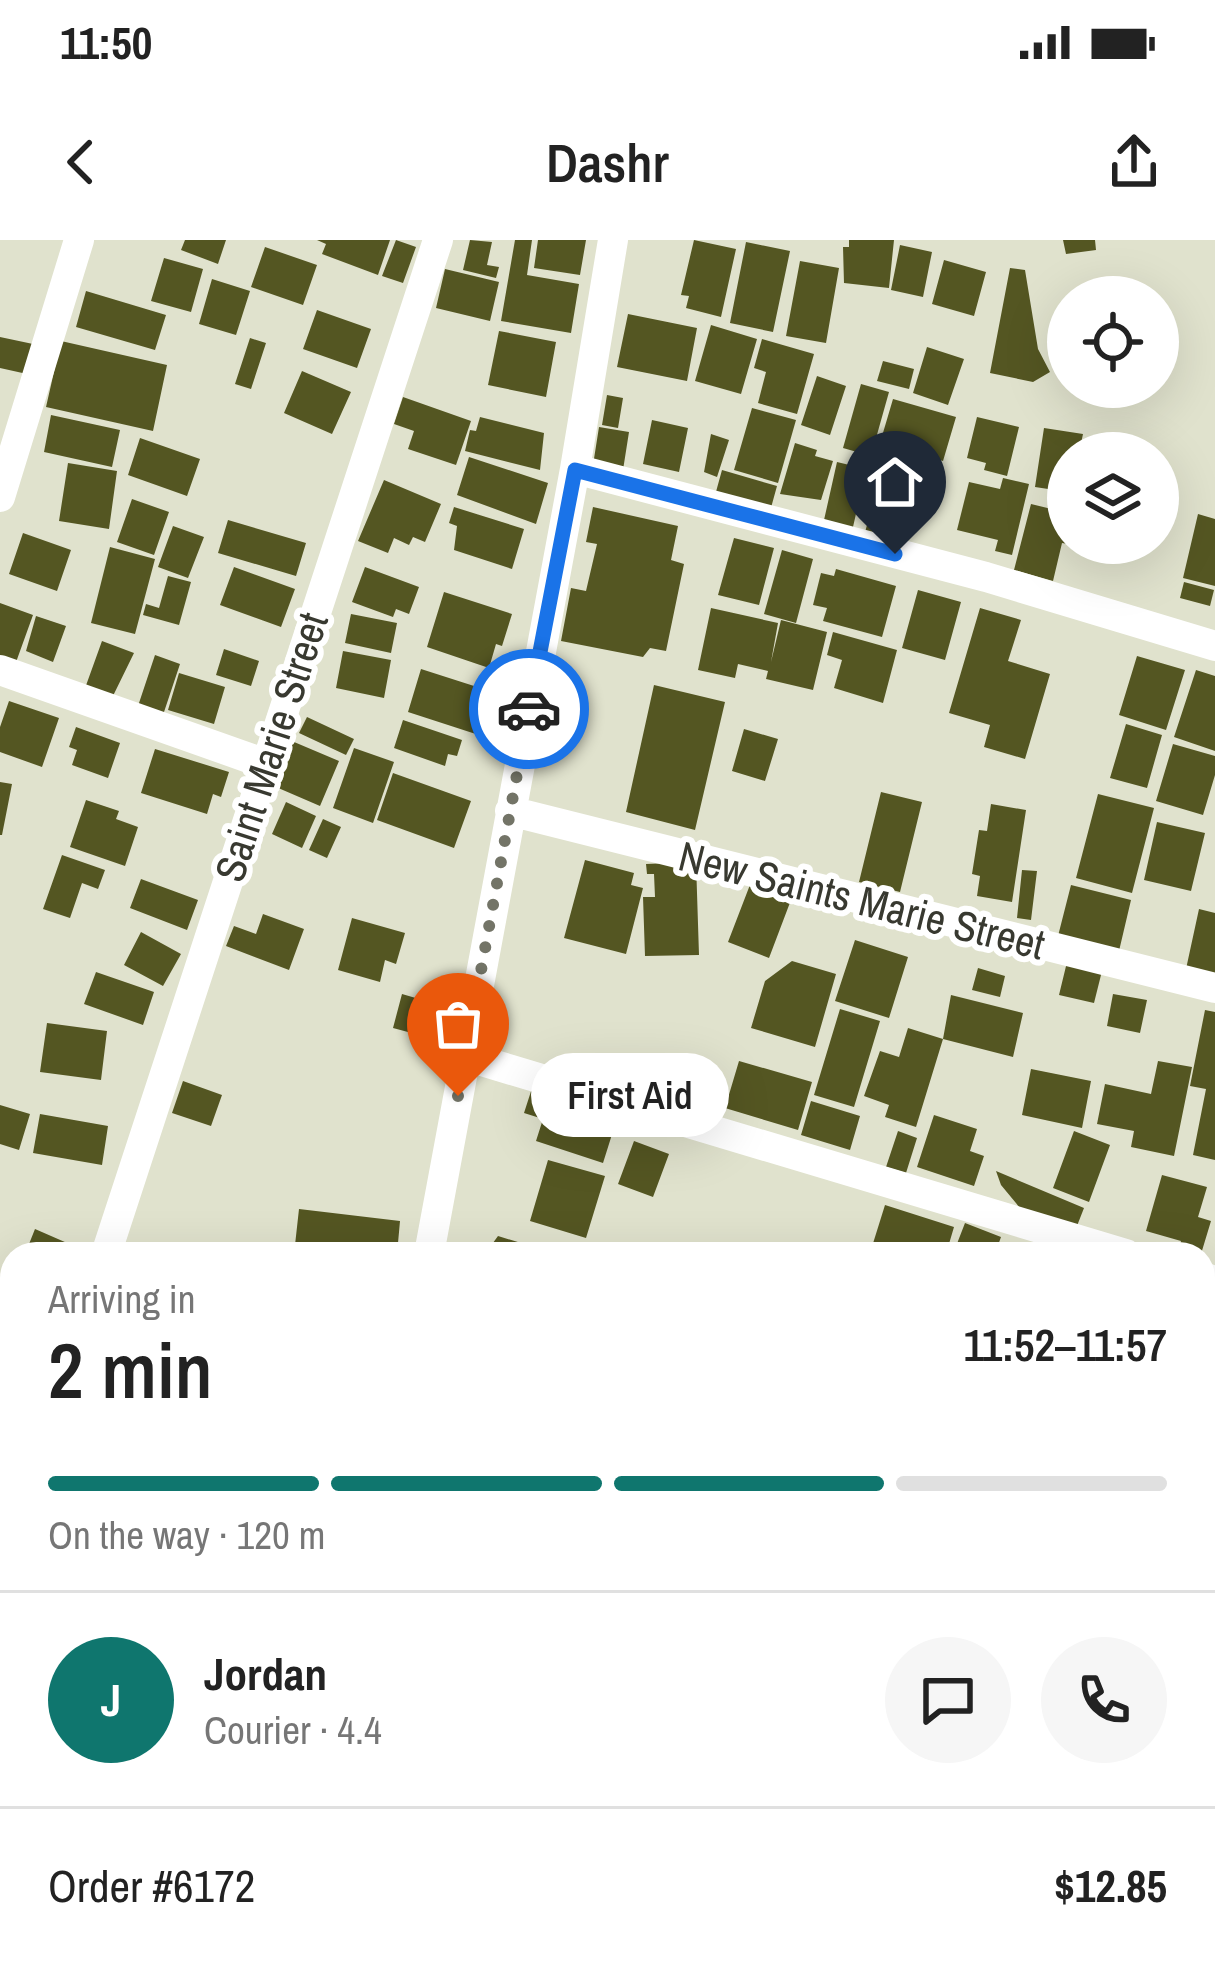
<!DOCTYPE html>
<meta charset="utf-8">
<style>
:root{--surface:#fff;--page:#f6f6f6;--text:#222;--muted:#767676;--line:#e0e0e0;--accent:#0f766e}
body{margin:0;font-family:"Archivo Narrow",sans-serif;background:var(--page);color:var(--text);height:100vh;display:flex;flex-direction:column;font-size:45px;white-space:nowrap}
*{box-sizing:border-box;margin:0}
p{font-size:39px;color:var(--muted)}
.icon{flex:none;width:66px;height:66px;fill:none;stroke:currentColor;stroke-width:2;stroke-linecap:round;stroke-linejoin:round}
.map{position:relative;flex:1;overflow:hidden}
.side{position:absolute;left:0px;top:1002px;width:1215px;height:744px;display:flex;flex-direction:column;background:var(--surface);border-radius:36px 36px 0 0;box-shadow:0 12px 48px #0002}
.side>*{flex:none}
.controls{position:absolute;left:1047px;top:36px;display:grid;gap:24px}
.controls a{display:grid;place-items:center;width:132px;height:132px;border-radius:50%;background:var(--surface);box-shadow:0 12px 48px #0002;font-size:60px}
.pin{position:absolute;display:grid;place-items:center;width:102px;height:102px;color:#fff;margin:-123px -51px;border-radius:50% 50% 50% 0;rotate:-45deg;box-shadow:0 0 12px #0007}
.pin .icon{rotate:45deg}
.courier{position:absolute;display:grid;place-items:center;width:120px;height:120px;margin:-60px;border:9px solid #1a73e8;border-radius:50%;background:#fff;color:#222;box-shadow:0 3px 15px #0007}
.bubble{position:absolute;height:84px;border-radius:42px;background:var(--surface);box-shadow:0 12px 48px #0002;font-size:39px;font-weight:600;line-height:84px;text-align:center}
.head em{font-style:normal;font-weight:600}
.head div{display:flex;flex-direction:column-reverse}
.head{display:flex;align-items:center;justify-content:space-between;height:204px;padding:0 48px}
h1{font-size:78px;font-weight:600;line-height:90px}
.bar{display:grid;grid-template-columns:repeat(4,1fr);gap:18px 12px;align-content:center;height:144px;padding:0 48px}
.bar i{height:15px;border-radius:9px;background:var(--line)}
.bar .active{background:var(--accent)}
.bar p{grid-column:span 4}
.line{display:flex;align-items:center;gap:30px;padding:0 48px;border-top:3px solid var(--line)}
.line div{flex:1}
.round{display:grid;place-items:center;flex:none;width:126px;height:126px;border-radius:63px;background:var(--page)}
.status{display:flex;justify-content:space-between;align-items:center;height:84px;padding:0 60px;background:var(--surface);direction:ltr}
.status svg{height:33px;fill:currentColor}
header{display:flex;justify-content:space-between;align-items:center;height:156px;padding:0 48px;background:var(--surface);font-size:54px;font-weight:600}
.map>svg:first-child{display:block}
</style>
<div class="status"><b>11:50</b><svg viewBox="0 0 49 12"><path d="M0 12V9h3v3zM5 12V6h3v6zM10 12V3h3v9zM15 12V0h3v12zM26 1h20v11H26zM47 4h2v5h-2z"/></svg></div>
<header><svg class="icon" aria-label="back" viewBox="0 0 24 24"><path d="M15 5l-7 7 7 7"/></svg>Dashr<svg class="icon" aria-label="share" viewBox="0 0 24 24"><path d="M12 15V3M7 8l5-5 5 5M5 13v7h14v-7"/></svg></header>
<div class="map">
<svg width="1215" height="1746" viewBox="0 0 1215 1746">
<rect width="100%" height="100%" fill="#e0e2cd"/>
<path fill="#545622" d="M185,0H226L218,24L181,10Z
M317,0H390L378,35L322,14L326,4Z
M396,0L416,7L403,43L382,36Z
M470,0L492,2L487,25L499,27L496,38L463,30Z
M515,0H532L527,35L579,44L571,93L501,81Z
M538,0H586L580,35L534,28Z
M694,0L736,9L721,77L686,68L689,56L681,55Z
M849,0H894L889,48L844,43L843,7H849Z
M1063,0H1095L1096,10L1066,14Z
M746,2L790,11L773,92L730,83Z
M900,5L932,12L923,57L891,50Z
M265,7L317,25L303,65L251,47Z
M164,18L203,29L191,72L151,61Z
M944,20L986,32L974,76L932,64Z
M800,21L839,28L826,103L786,96Z
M1010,28L1025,30L1038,109L1050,132L1033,142L990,133Z
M445,29L499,42L490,81L436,68Z
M212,39L250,51L236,95L199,84Z
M86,51L166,75L155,110L76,87Z
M317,70L371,89L357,128L303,109Z
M628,74L697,88L687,141L617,127Z
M711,85L757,99L741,154L695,141Z
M499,91L556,102L546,157L488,145Z
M0,97L33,104L27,134L0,128Z
M250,98L266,103L251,149L235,144Z
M762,99L814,114L797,174L758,163L766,132L754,128Z
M61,101L167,125L153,191L46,167Z
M927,107L964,119L948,165L913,153Z
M883,121L914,129L909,149L877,141Z
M302,131L351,152L332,194L284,173Z
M817,136L846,146L830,195L801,185Z
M861,144L889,152L871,216L843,208Z
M607,155L623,158L618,188L602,185Z
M403,157L471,181L456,225L408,209L414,191L394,184Z
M893,159L956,177L943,221L880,203Z
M752,168L796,180L778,243L734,230Z
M51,175L120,190L112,227L44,212Z
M480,177L544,193L540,230L465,211L470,190L476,191Z
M977,177L1019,187L1007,236L984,230L986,223L967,218Z
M652,180L688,188L679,232L643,224Z
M599,187L629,192L623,230L593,225Z
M1044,188L1083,194L1079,213H1068V252L1035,247Z
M711,194L729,200L717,237L704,232Z
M140,198L200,219L187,256L128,235Z
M795,203L817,210L815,216L833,221L821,260L780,254Z
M469,217L548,243L536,284L457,255Z
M884,220L942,235L934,269L876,255Z
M837,222L866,229L851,296L822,289Z
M68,223L117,231L109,289L59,281Z
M722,230L777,246L769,275L714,259Z
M1003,238L1029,244L1012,315L995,311L998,300L957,290L969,242L1000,249Z
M384,240L441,264L425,302L413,297L409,305L394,298L388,313L358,301Z
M132,259L169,272L154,315L117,302Z
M873,263L905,273L895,305L864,296Z
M1031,264L1068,273V304L1062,303L1053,341L1014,330Z
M454,267L524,289L512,329L454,310L457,286L449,283Z
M593,267L678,286L671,320L684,324L666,411L650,408L643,417L561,401L571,348L586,351L597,304L586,302Z
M1198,274L1215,279V346L1183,338Z
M228,280L306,303L296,336L218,313Z
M173,286L204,297L188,338L158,327Z
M23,293L71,310L57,351L9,334Z
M734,298L774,308L759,365L718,355Z
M110,307L155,319L135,394L91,383Z
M782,310L813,319L796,383L764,374Z
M234,327L295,349L281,387L220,365Z
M365,327L419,347L409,374L396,369L393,377L352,362Z
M836,329L896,346L882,397L823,381L827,368L813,365L821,333L834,336Z
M168,336L191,342L179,385L143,375L146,364L159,368Z
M1184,342L1214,350L1210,366L1180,358Z
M918,350L961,362L945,420L902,408Z
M444,352L512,374L502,406L496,404L489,428L427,407Z
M0,363L33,375L15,425L0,420Z
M711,368L778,383L771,422L781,380L827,392L813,450L766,439L768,431L738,424L735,438L698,430Z
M980,368L1021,380L1008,421L1050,434L1025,519L984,507L990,485L949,473Z
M351,374L397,383L391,413L345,403Z
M36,376L66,386L53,422L26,411Z
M833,392L897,410L883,463L834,448L842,420L827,415Z
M102,401L134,413L111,460L84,451Z
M224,409L259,421L251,446L216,435Z
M343,411L391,420L384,458L336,448Z
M155,415L180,424L163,475L138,466Z
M1137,416L1185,430L1166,490L1119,475Z
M421,429L499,454L485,497L408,472Z
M1196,430L1215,436V511L1174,497Z
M179,433L225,447L214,484L168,470Z
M654,445L725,462L695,590L626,572Z
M9,461L59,478L42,527L0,512V487Z
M307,477L354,499L346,515L299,493Z
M403,480L462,500L457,516L448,514L445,526L394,508Z
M1126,484L1162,495L1147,548L1110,538Z
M76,487L120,503L108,538L72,525L77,510L69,507Z
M744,489L778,499L765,541L732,531Z
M287,499L339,521L320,566L269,544Z
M1173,504L1215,516V535L1203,575L1156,561Z
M354,508L394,522L373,583L333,568Z
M155,509L229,532L221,557L213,554L207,574L141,553Z
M393,533L471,561L454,608L377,580Z
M0,542L12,544L2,595H0Z
M881,552L922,562L900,652L859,642Z
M1098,554L1154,568L1132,653L1076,638Z
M86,560L119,571L116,579L138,587L125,626L70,607Z
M286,562L316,576L302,608L272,594Z
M991,564L1026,570L1012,662L977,656L980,636L972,634L979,590L987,591Z
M323,579L341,587L327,618L309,610Z
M1157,582L1205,593L1191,651L1144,640Z
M62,615L105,630L98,649L82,643L70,678L43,669Z
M585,620L634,633L631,645L643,648L626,714L564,698Z
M696,622L699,715L645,716L643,657H655L654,634H647L646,624Z
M1022,630L1037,631L1031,680L1017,678Z
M753,637L794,652L769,718L728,702Z
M141,639L198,660L187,690L130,668Z
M1071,645L1131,660L1119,711L1058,696Z
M1199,669L1215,673V736L1186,729Z
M263,674L304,689L289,730L226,706L234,686L256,694Z
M352,678L405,693L396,724L385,720L380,742L338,730Z
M141,692L181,714L163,746L124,725Z
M855,700L908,717L889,778L835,761Z
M792,721L836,734L815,807L751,788L765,741Z
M1067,722L1102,731L1094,763L1059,755Z
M978,728L1005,736L1000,757L972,750Z
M96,732L154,752L143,785L84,764Z
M402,754L443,766L434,799L393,788Z
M1113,754L1147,760L1140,793L1107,786Z
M951,755L1023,773L1013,817L943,799L916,887L885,877L889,865L864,856L880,811L899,817L908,788L943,799Z
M840,769L880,781L854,867L814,855Z
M1205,770L1215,772V920L1193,915L1206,849L1190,846Z
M47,783L107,791L101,840L40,832Z
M739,821L812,842L798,890L725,868Z
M1158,821L1192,827L1174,916L1131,907L1134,891L1097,884L1105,844L1151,854Z
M708,825L718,830L713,842L720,844L710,869L677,856L687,830L703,836Z
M1031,829L1091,841L1082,888L1022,875Z
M183,841L222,855L211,886L172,873Z
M534,842L620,869L603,923L536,901L543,879L524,873Z
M811,861L860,876L850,910L801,895Z
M0,865L30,874L19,910L0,904Z
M40,874L108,886L102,925L33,913Z
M934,875L977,889L970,911L984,916L974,946L917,927Z
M898,891L917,898L906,933L886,927Z
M1074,891L1110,905L1089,962L1053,948Z
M634,901L669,914L653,957L618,944Z
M548,920L605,936L586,998L530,981Z
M996,931L1084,968L1075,991L1020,968L1001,945Z
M1162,935L1207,947L1198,977L1211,981L1201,1014H1177L1181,1001L1146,991Z
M885,965L954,987L946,1014L870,1013Z
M299,969L400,981L397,1014H294Z
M965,983L1001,997L995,1014H953Z
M35,989L74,1006L71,1014H25Z
M498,996L554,1013V1014H468L472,1002L490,1007Z
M0,1088L12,1092V1137L0,1134Z
M1215,1206V1265L1203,1260V1233Z
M12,1376V1444L0,1440V1414Z
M1203,1381L1215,1385V1472L1203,1468Z
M0,1494L12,1497V1575L5,1601L0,1600Z
M0,1607L12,1610V1662L0,1659Z
M243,1734H360L357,1746H241Z
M701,1734H780L776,1746H697Z
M862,1734H931L928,1746H859Z
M986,1734H1040L1037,1746H983Z
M1140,1734H1175L1172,1746H1137Z"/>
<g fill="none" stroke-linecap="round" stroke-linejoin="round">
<path stroke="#fff" stroke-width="30" d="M575,229L986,337L1215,406
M0,257L79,0
M0,430L266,524
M510,571L1215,748
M465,816L1126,1014
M106,1014L438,0
M429,1014L575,229L613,0
M1203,1037L1215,1041
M0,1261L12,1264
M0,1341L12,1304
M1203,1712L1215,1716
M194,1746L197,1734
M392,1746L394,1734
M672,1746L675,1734
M938,1746L941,1734"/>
</g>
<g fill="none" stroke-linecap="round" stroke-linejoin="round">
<path stroke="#737467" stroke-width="12" stroke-dasharray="0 21.6" d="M458,856L529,469"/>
<path stroke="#1a73e8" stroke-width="15" d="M529,469L575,230L895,314"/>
</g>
<g text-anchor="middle" stroke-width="12" stroke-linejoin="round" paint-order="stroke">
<g font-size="42" fill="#383930" stroke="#fff">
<text transform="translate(271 507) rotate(-72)" y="15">Saint Marie Street</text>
<text transform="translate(862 660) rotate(14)" y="15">New Saints Marie Street</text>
</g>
</g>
</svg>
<div class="controls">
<a><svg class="icon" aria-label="locate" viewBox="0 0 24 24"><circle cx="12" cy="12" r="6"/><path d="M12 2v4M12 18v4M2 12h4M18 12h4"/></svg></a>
<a><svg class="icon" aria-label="layers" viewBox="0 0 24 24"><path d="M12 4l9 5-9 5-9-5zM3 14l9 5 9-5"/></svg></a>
</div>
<div class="pin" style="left:458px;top:856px;background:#ea580c"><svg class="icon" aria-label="bag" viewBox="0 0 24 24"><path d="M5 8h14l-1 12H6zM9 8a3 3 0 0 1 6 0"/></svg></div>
<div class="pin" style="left:895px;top:314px;background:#1f2937"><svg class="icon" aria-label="home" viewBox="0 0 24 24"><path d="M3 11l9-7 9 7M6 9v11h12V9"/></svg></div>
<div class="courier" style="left:529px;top:469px"><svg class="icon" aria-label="car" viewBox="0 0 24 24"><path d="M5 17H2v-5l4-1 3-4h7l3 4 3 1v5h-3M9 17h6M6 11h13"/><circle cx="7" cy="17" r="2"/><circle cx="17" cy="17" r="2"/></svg></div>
<div class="bubble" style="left:531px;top:813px;width:198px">First Aid</div>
<section class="side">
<div class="head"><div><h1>2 min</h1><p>Arriving in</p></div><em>11:52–11:57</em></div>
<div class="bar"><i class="active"></i><i class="active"></i><i class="active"></i><i></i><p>On the way · 120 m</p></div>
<div class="line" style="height:216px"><b class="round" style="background:var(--accent);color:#fff">J</b><div><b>Jordan</b><p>Courier · 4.4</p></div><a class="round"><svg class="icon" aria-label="chat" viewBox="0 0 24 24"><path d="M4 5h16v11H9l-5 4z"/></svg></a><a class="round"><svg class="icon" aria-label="phone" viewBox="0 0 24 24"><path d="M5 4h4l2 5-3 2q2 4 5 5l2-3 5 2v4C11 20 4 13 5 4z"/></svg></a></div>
<div class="line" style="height:156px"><div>Order #6172</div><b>$12.85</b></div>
</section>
</div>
